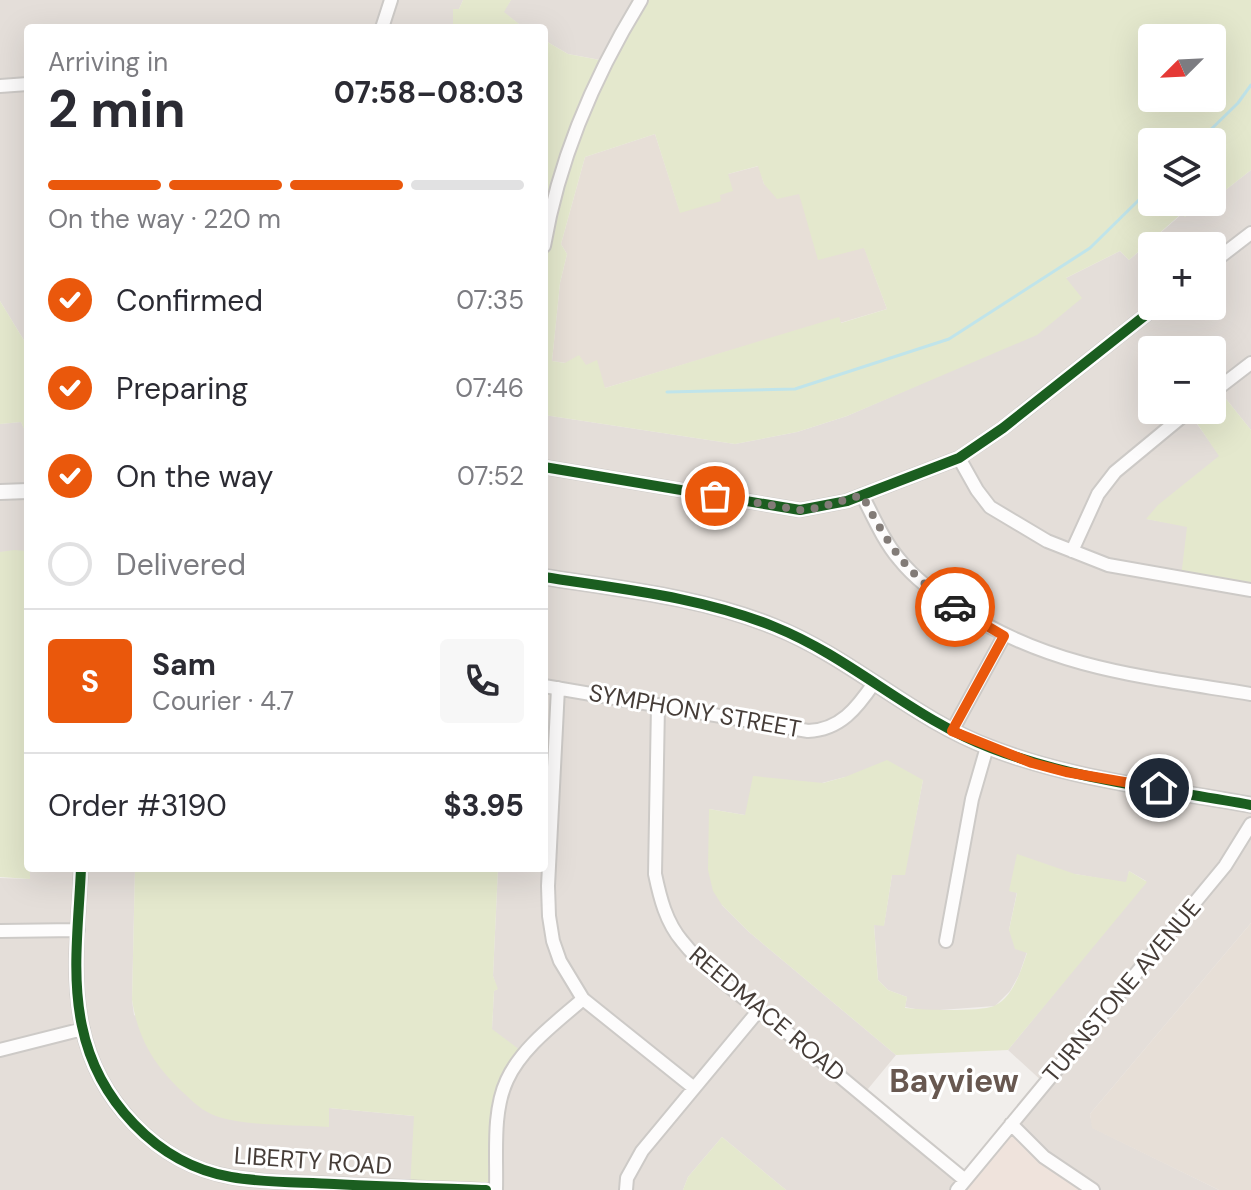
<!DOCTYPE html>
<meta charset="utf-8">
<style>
:root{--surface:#fff;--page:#f7f7f7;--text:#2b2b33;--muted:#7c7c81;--line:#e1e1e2;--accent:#ea580c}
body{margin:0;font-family:"DM Sans",sans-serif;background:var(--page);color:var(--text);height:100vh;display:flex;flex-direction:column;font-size:30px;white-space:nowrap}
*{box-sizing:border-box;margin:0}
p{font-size:26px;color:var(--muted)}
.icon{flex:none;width:44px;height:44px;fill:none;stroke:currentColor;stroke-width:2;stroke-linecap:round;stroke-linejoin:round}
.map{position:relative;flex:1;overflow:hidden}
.panel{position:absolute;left:24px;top:24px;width:524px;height:848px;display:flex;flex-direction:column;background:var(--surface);border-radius:8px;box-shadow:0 8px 32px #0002}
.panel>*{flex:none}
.needle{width:52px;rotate:246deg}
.buttons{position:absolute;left:1138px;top:24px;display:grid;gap:16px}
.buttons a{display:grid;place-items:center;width:88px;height:88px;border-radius:8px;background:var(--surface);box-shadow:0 8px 32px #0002;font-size:40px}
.pin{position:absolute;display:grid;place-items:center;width:68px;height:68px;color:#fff;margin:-34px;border:4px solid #fff;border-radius:50%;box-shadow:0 2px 8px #0007}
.courier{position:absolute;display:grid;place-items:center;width:80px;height:80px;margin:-40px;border:6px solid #ea580c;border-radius:50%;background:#fff;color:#222;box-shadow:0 2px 10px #0007}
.headline em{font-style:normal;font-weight:700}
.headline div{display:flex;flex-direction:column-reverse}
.headline{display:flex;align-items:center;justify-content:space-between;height:136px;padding:0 24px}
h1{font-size:52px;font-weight:700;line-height:60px}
.bar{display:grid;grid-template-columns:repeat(4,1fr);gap:12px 8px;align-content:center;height:96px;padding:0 24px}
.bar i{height:10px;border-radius:6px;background:var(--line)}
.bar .on{background:var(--accent)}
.bar p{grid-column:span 4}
.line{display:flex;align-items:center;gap:20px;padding:0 24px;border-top:2px solid var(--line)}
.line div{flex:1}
.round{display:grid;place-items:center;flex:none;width:84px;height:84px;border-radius:8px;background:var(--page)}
ol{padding:0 24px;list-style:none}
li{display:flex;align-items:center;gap:24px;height:88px}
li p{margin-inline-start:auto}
li .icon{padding:8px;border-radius:50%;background:var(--accent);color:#fff;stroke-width:4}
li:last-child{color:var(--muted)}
li i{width:44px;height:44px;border:4px solid var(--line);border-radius:50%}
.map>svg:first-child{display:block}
</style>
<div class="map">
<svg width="1251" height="1190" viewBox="0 0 1251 1190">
<rect width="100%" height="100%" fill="#f1eeeb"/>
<path fill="#e4ded9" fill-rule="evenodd" d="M0,0H463L459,9H453V28H28V347L0,301Z
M511,0H640L606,61L568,54L544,40V28H524L503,12Z
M1251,170V430L1222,394L1212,401V350H1152V410H1201L1192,417L1220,456L1147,519L1187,526L1251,589V923L1090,1114L1093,1128L1219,1190H1094L1010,1124L1044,1083L1008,1050L1146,881L1129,871L1127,883L1075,874L1010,891L1017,892L1009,930L1027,952L1019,975L1010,991L995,1006L926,1011L905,1007L907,997L888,990L878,980L874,924L884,925L892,875L914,826L923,780L845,777L822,783H800L745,815L709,809L722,905L749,932L896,1055L863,1095L965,1180L957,1190H786L722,1137L688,1177L683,1190H496L492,1029L494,991L497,989L493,976L498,868H544V415L735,444L797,432L847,416L934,378L1066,278L1120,251L1129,260L1182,214L1185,217L1200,202H1212V190L1216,186L1223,192ZM1152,246H1212V306H1152Z
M21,422L24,428L28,430V551L0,552V424Z
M30,868H135L132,1000L134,1015L329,1127V1108L414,1116L478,1190H0V878L29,879Z"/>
<path fill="#efe3dc" d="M1010,1124L1094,1190H957Z"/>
<path fill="#e7dfd7" d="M655,134L680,212L720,195L728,174L759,166L764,184L799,193L864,247L887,309L840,323L839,318L605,388L586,366L552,361L560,283L567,254L561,244L585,157Z
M1251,923V1190H1219L1092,1128L1090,1114Z"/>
<path fill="#e4e8cd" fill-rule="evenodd" d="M463,0H511L504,12L524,28H453V9H459Z
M640,0H1251V170L1223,192L1216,187L1212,190V142H1152V202H1200L1185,217L1181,214L1129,260L1120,251L1066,278L1082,298L1037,335L847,416L797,432L735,444L544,415V40L568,54L605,61ZM1152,38H1212V98H1152ZM655,134L680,213L721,201L720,195L733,191L728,174L758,166L764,184L777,199L799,194L818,260L864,248L887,309L841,323L839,317L605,388L597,360L586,365L579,355L565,363L552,361L560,283L567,254L561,244L585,157Z
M0,301L28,347V430L24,429L21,422L0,424Z
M1222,394L1251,430V589L1181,577L1187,527L1146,519L1158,505L1219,456L1192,416L1201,410H1212V401Z
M14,550L28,551L30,879L0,877V552Z
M887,760L923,780L905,875H892L884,926L874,925L878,980L888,990L907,997L905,1008C922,1010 979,1012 994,1006C1013,998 1021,970 1027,953L1015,949L1009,930L1017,893L1009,891L1017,854L1075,874L1126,882L1129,871L1147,882L1008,1050L896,1055L749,932L722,905L713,891L708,870L709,809L745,815L753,776L823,783L845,777Z
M135,868H498L493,976L498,989L494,991L492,1029L524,1053L506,1081L496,1190L410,1188L414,1116L329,1108V1127C298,1125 250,1126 222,1118C207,1114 197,1106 186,1095C156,1068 138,1040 132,1000Z
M722,1137L786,1190H683L688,1177Z"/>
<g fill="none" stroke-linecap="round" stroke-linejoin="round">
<path stroke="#c0e4ea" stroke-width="3" d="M1198,142L1238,103L1251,85
M667,392L795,389L949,339L1090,248L1152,187"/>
<g stroke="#cdcac7" stroke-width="16">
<path id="minor" d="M382,28L391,0
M0,86L28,84
M544,246C559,158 595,75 641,0
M1212,263L1251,233
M1212,393L1251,363
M959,458L977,490L990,507L1047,541L1108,565L1251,590
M544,467L800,510L847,501L959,458L1003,428L1157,306
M862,495C873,516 883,540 899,559C915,579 938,596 960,609C1051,669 1146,677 1251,694
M1072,551L1098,494L1115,472L1190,410
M544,686L808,731C840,730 857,708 874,683
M558,688L548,886L549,916L553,941L560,961L583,999L694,1088
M658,705L655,874C660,898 666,922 682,941C709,975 749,1001 783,1029C843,1079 904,1130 965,1180
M952,731L1004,636
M81,868C79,919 71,975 82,1026C97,1099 156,1164 231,1177C265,1183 300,1182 334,1184C385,1187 436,1188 486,1190
M0,931L78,930
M946,941L972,799L987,747
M0,1050L83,1029
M1011,1124L1044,1157L1093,1190
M496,1190C497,1155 492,1112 507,1080C522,1047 557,1022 583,999
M626,1190L627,1178L642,1151L759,1010
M957,1190L1225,866L1251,824"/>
</g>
<g stroke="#cdcac7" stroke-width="18">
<path id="tertiary" d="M0,492L28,491
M544,577C621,589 702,597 775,627C852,658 913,719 991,748C1074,780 1164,789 1251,805"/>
</g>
<use href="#minor" stroke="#fdfcfc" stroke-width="12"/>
<use href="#tertiary" stroke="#fdfcfc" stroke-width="14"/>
<g stroke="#fff" stroke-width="15">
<path id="cycleway" d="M544,467L800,510L847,501L959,458L1003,428L1157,306
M544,577C621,589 702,597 775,627C852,658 913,719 991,748C1074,780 1164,789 1251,805
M81,868C79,919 71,975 82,1026C97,1099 156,1164 231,1177C265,1183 300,1182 334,1184C385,1187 436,1188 486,1190"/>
</g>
<use href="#cycleway" stroke="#1b5e20" stroke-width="10"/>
</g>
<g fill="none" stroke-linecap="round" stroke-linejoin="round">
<path stroke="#827b77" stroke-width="8" stroke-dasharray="0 14.4" d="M715,496L800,510L817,508L862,495C888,545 907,575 955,607"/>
<path stroke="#ea580c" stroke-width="10" d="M955,607L1004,636L952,731L1032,763L1066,772L1159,788"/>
</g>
<g text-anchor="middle" stroke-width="6" stroke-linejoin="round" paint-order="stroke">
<g font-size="24" fill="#463d38" stroke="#fff">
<text transform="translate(695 711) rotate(10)" y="8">SYMPHONY STREET</text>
<text transform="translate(1122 991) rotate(-50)" y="8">TURNSTONE AVENUE</text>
<text transform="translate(767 1014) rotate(40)" y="8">REEDMACE ROAD</text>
<text transform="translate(313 1161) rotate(4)" y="8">LIBERTY ROAD</text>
</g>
<g font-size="32" font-weight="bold" fill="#685850" stroke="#fff">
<text x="954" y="1092">Bayview</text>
</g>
</g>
</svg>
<div class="buttons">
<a><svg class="needle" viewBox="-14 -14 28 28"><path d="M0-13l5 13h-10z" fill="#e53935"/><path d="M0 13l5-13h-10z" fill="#7c7c81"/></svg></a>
<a><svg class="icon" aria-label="layers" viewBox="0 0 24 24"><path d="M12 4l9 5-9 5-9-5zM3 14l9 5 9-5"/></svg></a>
<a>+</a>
<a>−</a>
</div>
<div class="pin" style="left:715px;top:496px;background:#ea580c"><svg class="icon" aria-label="bag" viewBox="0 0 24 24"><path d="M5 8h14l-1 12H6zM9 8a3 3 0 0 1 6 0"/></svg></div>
<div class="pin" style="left:1159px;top:788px;background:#1f2937"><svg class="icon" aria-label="home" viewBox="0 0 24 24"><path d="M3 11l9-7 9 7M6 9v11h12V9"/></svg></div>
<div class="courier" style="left:955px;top:607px"><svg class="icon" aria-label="car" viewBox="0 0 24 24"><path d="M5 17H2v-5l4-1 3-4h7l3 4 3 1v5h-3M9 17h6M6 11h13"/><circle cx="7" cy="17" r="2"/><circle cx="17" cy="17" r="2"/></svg></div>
<section class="panel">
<div class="headline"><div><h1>2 min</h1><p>Arriving in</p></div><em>07:58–08:03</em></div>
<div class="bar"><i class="on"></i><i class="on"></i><i class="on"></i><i></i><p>On the way · 220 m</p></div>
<ol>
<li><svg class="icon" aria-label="check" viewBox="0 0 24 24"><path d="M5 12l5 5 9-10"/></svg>Confirmed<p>07:35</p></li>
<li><svg class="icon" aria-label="check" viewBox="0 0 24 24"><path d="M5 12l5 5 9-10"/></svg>Preparing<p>07:46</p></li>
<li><svg class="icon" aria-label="check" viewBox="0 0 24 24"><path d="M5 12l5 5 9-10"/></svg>On the way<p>07:52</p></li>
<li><i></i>Delivered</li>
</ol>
<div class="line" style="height:144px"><b class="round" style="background:var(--accent);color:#fff">S</b><div><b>Sam</b><p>Courier · 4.7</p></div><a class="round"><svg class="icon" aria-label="phone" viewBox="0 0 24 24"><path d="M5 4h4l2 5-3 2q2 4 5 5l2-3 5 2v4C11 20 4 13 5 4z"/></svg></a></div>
<div class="line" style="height:104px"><div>Order #3190</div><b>$3.95</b></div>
</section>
</div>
